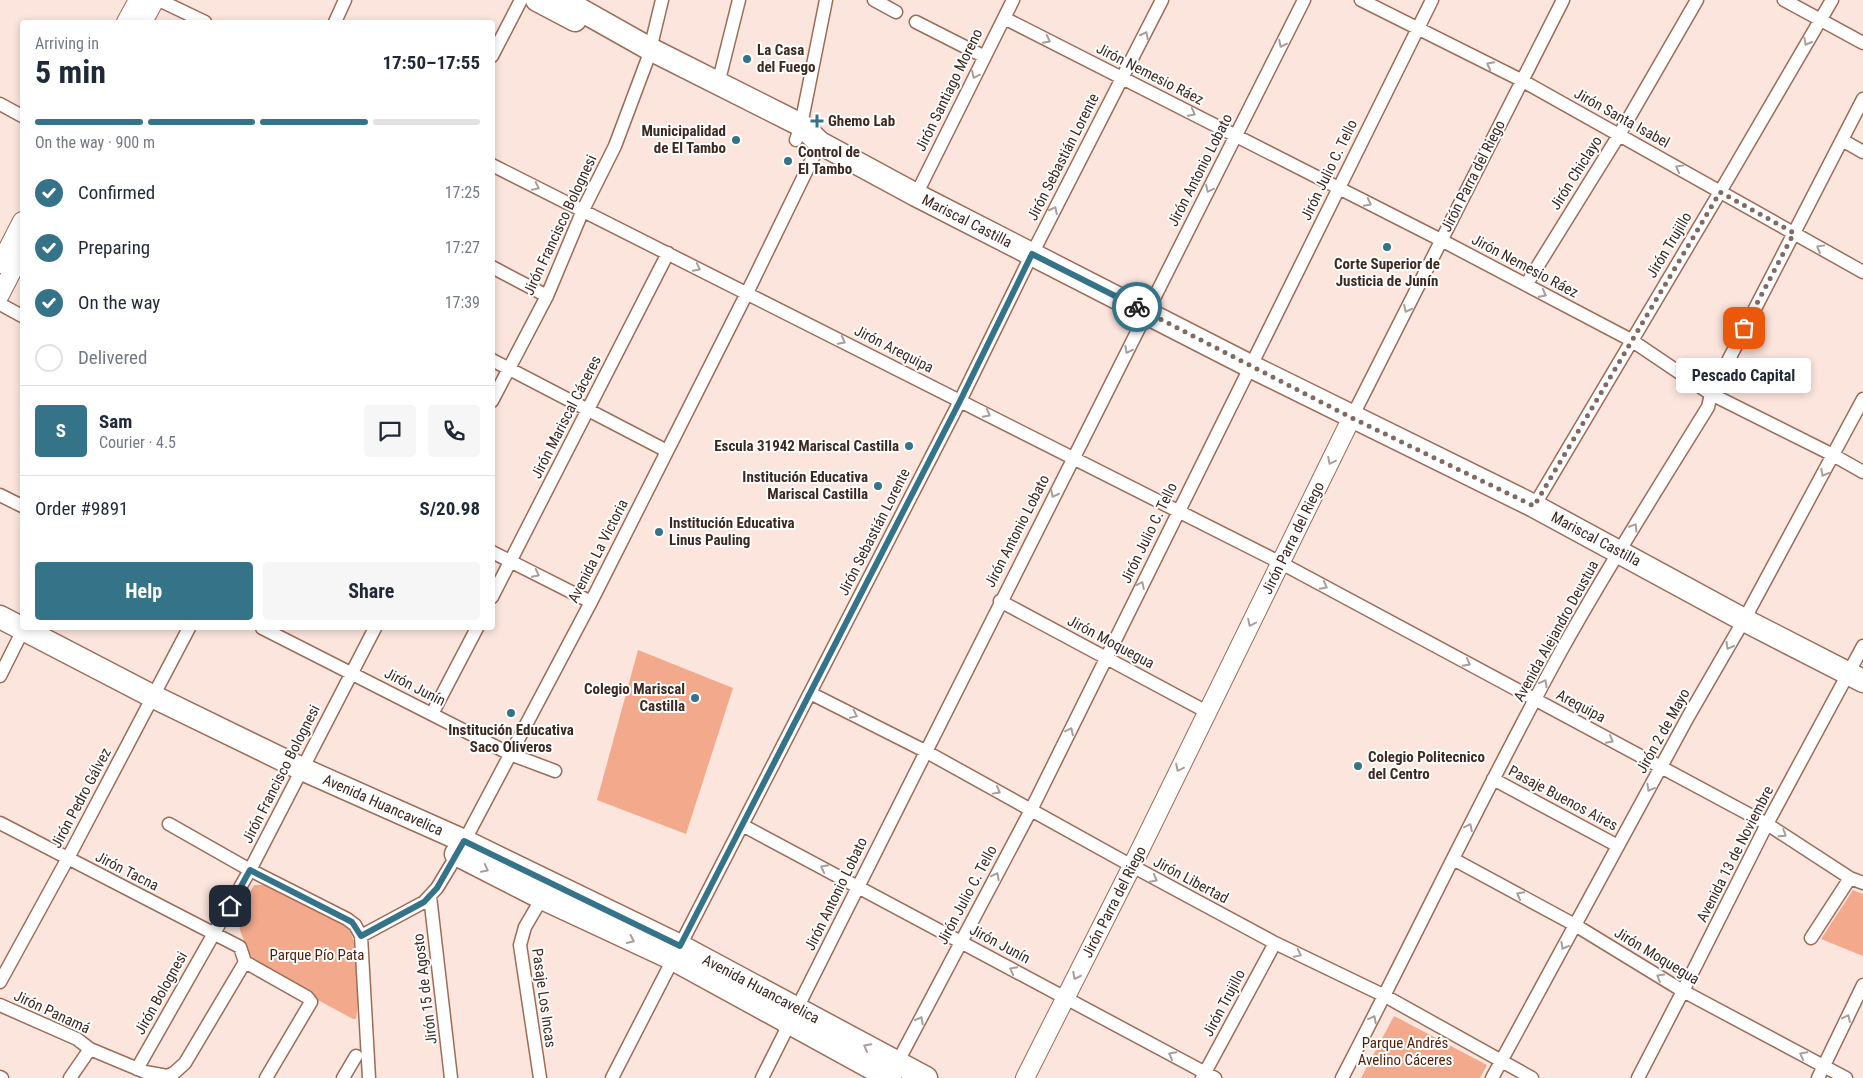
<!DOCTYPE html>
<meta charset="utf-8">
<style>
:root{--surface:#fff;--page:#f6f6f7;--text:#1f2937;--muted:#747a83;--line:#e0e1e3;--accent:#357389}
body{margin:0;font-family:"Roboto Condensed",sans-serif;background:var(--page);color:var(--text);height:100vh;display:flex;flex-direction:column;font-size:19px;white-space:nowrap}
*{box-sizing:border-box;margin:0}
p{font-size:16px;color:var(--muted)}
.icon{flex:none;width:28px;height:28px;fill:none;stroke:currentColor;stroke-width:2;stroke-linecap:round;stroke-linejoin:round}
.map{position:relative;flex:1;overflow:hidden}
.sheet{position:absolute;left:20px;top:20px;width:475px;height:610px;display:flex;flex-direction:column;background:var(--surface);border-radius:5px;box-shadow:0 2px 8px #0003}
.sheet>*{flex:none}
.pin{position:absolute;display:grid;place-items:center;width:42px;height:42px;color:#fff;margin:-21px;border-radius:10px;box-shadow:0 2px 8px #0006}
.courier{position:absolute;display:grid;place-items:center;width:50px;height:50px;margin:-25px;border:4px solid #357389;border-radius:50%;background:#fff;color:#222;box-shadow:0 1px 6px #0007}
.bubble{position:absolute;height:35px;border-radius:5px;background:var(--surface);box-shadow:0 2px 8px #0003;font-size:16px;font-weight:700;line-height:35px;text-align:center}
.headline em{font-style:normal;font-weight:700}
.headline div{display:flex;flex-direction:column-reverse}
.headline{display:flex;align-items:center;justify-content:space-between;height:85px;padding:0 15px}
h1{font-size:32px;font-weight:700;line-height:38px}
.bar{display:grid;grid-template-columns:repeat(4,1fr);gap:8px 5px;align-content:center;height:60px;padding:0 15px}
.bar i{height:6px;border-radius:4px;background:var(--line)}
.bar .selected{background:var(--accent)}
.bar p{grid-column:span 4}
.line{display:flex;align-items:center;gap:12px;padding:0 15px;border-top:1px solid var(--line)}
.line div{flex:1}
.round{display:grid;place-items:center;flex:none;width:52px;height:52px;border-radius:5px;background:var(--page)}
ol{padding:0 15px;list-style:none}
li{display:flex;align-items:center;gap:15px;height:55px}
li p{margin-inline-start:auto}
li .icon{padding:5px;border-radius:50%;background:var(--accent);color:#fff;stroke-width:4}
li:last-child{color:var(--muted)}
li i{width:28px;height:28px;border:2px solid var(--line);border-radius:50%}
.button{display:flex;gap:10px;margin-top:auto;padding:10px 15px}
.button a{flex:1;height:58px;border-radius:5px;background:var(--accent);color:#fff;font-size:20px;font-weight:700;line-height:58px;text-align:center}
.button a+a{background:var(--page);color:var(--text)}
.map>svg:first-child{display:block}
</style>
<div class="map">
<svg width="1863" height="1078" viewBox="0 0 1863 1078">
<rect width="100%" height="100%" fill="#fbe5dc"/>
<path fill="#f3aa8c" d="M638,650L733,688L686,834L597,800Z
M254,885H264L272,888L348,928C360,944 360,999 356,1019H353L253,965L240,930L239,923L240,911Z
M1853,890L1863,894V956L1821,939Z
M1394,1016L1487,1065L1480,1078H1361Z"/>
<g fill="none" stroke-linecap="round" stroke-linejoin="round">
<g stroke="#9c6c57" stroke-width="15">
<path id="street" d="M159,0L205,22
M874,0L896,12
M1361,0L1521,80L1863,272
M1784,0L1863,43
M1004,18L1441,240L1631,340L1711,394L1833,455L1863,472
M335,22L345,0
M916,22L983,56
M492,56L521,0
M718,84L739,0
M0,104L22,116
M796,140L801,125L826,0
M1842,140L1863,152
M492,165L1281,563L1767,824L1850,878L1863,883
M916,195L1013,0
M492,267L547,296
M1526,285L1619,135L1697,0
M0,304L22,316
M492,360L667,451
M492,401L547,296L583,210L615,146L648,58L662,0
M1352,417L1563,0
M0,495L22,506
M1534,506L1720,192L1832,0
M492,552L591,602
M492,597L668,253
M1000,601L1207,712
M262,628L510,754L555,771
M0,676L24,628
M810,693L925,751L1132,866L1275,943L1385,996L1532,1078
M432,714L477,628
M1493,779L1618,846
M0,823L240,947L245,962L185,1063L174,1073L167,1076L145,1072L90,1049L77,1039L0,1005
M169,824L250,870L347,919L355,925L361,936L369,1078
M742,825L1215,1078
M1453,859L1575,925L1683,991L1846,1078
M430,896L451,1078
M361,936L424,902L437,888L457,855L591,602L747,293L820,143
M1811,938L1850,878
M245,962L307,997L311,1002L266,1078
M0,982L68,858L189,628
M895,1067L1031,810L1432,0
M137,1069L250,870L375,628
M0,1077L2,1078
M70,1078L90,1049
M343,1078L356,1056
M540,1078L520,945L525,927L542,898
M612,1078L960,401L1032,254L1162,0
M762,1078L1304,0
M1202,1078L1275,943
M1342,1078C1416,936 1484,791 1561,651C1607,568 1658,488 1708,407L1711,394L1863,99
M1492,1078L1688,717L1744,620L1863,399
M1638,1078L1683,991L1767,824L1863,646
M1818,1078L1863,985"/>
</g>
<g stroke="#9c6c57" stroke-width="20">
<path id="secondary" d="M126,22L138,0
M143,22L155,0
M0,264L22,221
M0,295L22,252
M1025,1078L1132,866L1352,417"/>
</g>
<g stroke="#9c6c57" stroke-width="25">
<path id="highway" d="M537,0L575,20
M563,0L650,49L801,125L820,143L916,195L1250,366L1534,506L1744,620L1863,681
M0,617L152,696L302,769L464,841L680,946L926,1078
M456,854L542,898L673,959L890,1078"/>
</g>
<use href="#street" stroke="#fff" stroke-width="12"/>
<use href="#secondary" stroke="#fff" stroke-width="18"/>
<use href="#highway" stroke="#fff" stroke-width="22"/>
</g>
<defs><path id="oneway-chevron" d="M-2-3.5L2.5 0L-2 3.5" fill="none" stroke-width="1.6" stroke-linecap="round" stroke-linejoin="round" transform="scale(1.25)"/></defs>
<g stroke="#a89e9b">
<use href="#oneway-chevron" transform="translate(1145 35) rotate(-63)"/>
<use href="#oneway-chevron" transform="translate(1047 40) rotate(27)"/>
<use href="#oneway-chevron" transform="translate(1807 42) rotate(120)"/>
<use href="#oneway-chevron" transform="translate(1282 44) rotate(117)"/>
<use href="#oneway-chevron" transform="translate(1490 65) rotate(-153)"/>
<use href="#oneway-chevron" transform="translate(975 75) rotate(116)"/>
<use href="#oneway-chevron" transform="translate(1192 113) rotate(27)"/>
<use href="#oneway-chevron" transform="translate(1679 168) rotate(-151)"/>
<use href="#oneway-chevron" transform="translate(536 187) rotate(26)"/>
<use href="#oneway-chevron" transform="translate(1209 189) rotate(116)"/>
<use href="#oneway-chevron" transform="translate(1368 203) rotate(27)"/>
<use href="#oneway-chevron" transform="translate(1054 210) rotate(-63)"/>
<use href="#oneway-chevron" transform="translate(1820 248) rotate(-151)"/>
<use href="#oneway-chevron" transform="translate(697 268) rotate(27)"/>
<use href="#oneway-chevron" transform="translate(1543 294) rotate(28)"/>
<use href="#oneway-chevron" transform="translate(1407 309) rotate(117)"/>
<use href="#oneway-chevron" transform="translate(842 341) rotate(27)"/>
<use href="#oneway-chevron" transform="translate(1128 350) rotate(117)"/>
<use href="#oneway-chevron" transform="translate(987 414) rotate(27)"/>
<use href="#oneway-chevron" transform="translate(1331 461) rotate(116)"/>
<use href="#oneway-chevron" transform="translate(1824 473) rotate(118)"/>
<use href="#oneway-chevron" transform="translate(1054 494) rotate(117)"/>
<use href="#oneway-chevron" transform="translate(1634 527) rotate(-58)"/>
<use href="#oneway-chevron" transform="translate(536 574) rotate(27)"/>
<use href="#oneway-chevron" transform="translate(1141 585) rotate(-64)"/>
<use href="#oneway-chevron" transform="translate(1324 586) rotate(28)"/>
<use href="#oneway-chevron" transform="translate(1251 623) rotate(116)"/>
<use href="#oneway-chevron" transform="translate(1729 646) rotate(120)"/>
<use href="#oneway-chevron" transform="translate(1467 663) rotate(28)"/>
<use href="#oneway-chevron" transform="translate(1544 683) rotate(-61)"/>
<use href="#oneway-chevron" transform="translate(854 715) rotate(26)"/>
<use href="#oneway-chevron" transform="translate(1070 731) rotate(-64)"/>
<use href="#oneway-chevron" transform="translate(1610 740) rotate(28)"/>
<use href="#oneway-chevron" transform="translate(1179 768) rotate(116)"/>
<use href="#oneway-chevron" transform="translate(1650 788) rotate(119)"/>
<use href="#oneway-chevron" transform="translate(997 791) rotate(29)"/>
<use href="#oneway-chevron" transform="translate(1469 827) rotate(-64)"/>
<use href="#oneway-chevron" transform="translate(1783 834) rotate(33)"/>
<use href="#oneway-chevron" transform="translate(824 868) rotate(-152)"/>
<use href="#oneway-chevron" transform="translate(485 869) rotate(27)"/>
<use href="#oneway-chevron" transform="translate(996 876) rotate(-62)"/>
<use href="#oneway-chevron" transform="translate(1154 879) rotate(28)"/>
<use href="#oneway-chevron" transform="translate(1520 895) rotate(-152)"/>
<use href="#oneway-chevron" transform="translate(631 940) rotate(25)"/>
<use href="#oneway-chevron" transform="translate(1564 946) rotate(119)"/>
<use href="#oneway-chevron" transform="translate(1298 954) rotate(26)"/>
<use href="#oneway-chevron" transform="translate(1013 970) rotate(-152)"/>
<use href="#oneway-chevron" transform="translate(1076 976) rotate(117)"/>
<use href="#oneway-chevron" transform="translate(1660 977) rotate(-149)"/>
<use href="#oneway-chevron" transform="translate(1847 1018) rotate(-65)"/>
<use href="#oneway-chevron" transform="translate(1373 1019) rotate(-62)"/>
<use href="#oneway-chevron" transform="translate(920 1020) rotate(-62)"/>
<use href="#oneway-chevron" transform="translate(867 1047) rotate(-152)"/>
<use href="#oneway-chevron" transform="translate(1172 1055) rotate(-152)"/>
<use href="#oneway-chevron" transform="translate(1803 1055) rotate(-152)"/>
</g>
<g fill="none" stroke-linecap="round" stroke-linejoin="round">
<path stroke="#806a62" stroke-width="5" stroke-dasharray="0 9" d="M1137,307L1352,418L1534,506L1720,192L1794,233L1744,328"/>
<path stroke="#357389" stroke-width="6" d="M230,906L250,870L352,922L361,936L424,902L437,888L464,841L680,946L960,401L1032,254L1137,307"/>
</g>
<g fill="#357389" stroke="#fff" stroke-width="2">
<circle cx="747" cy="59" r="5"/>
<path d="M814.5 113.5h5v5h5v5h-5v5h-5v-5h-5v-5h5z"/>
<circle cx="736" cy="140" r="5"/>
<circle cx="788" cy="161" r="5"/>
<circle cx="1387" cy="247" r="5"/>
<circle cx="909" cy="446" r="5"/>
<circle cx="878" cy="486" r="5"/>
<circle cx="659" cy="532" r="5"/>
<circle cx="695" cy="698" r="5"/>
<circle cx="511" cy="713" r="5"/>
<circle cx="1358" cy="766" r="5"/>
</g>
<g text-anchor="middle" stroke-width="4" stroke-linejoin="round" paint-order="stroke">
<g font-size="15" font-weight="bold" fill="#3d2820" stroke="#fff" text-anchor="start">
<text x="757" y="55">La Casa<tspan x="757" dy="17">del Fuego</tspan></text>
<text x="828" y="126">Ghemo Lab</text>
<text x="726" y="136" text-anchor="end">Municipalidad<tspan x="726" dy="17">de El Tambo</tspan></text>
<text x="798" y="157">Control de<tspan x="798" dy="17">El Tambo</tspan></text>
<text x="1387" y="269" text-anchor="middle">Corte Superior de<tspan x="1387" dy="17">Justicia de Junín</tspan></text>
<text x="899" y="451" text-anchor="end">Escula 31942 Mariscal Castilla</text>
<text x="868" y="482" text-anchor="end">Institución Educativa<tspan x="868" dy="17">Mariscal Castilla</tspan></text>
<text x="669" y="528">Institución Educativa<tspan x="669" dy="17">Linus Pauling</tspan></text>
<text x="685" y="694" text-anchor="end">Colegio Mariscal<tspan x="685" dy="17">Castilla</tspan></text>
<text x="511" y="735" text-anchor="middle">Institución Educativa<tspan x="511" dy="17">Saco Oliveros</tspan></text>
<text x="1368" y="762">Colegio Politecnico<tspan x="1368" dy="17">del Centro</tspan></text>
</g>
<g font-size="15" fill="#3d2820" stroke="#fff">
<text transform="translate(1150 74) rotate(27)" y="5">Jirón Nemesio Ráez</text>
<text transform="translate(949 90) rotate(-64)" y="5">Jirón Santiago Moreno</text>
<text transform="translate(1622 118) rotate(29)" y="5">Jirón Santa Isabel</text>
<text transform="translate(1063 157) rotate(-63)" y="5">Jirón Sebastián Lorente</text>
<text transform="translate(1200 170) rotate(-63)" y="5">Jirón Antonio Lobato</text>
<text transform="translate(1329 170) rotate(-64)" y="5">Jirón Julio C. Tello</text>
<text transform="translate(1576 173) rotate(-58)" y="5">Jirón Chiclayo</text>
<text transform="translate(1473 176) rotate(-63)" y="5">Jirón Parra del Riego</text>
<text transform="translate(967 221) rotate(27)" y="5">Mariscal Castilla</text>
<text transform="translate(560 225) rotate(-65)" y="5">Jirón Francisco Bolognesi</text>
<text transform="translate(1669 245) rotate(-59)" y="5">Jirón Trujillo</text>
<text transform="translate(1525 266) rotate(28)" y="5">Jirón Nemesio Ráez</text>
<text transform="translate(894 349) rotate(27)" y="5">Jirón Arequipa</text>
<text transform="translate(566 417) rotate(-63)" y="5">Jirón Mariscal Cáceres</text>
<text transform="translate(1017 531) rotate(-63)" y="5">Jirón Antonio Lobato</text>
<text transform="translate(874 532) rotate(-63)" y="5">Jirón Sebastián Lorente</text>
<text transform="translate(1149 533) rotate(-64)" y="5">Jirón Julio C. Tello</text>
<text transform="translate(1293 538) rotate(-64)" y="5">Jirón Parra del Riego</text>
<text transform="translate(1596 539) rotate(28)" y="5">Mariscal Castilla</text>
<text transform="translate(598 551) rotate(-63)" y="5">Avenida La Victoria</text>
<text transform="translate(1556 631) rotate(-61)" y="5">Avenida Alejandro Deustua</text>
<text transform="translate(1111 642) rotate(28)" y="5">Jirón Moquegua</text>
<text transform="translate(415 687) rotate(27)" y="5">Jirón Junín</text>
<text transform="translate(1581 706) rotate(28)" y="5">Arequipa</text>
<text transform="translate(1663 731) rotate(-61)" y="5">Jirón 2 de Mayo</text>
<text transform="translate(281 774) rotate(-63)" y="5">Jirón Francisco Bolognesi</text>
<text transform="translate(81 798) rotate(-62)" y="5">Jirón Pedro Gálvez</text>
<text transform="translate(1563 798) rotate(28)" y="5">Pasaje Buenos Aires</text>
<text transform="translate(383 805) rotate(24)" y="5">Avenida Huancavelica</text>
<text transform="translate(1735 854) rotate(-63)" y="5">Avenida 13 de Noviembre</text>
<text transform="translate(127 871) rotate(27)" y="5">Jirón Tacna</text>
<text transform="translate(1191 880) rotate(28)" y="5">Jirón Libertad</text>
<text transform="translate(836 894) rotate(-64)" y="5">Jirón Antonio Lobato</text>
<text transform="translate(967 895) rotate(-62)" y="5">Jirón Julio C. Tello</text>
<text transform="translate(1114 902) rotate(-63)" y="5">Jirón Parra del Riego</text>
<text transform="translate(1000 944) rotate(28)" y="5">Jirón Junín</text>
<text transform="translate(1657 956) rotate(31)" y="5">Jirón Moquegua</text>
<text transform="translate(425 989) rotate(-97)" y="5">Jirón 15 de Agosto</text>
<text transform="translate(761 989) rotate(28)" y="5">Avenida Huancavelica</text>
<text transform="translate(161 993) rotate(-61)" y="5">Jirón Bolognesi</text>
<text transform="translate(544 998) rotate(82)" y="5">Pasaje Los Incas</text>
<text transform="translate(1224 1003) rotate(-62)" y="5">Jirón Trujillo</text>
<text transform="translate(52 1012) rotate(25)" y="5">Jirón Panamá</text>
</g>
<g font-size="15" fill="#501d05" stroke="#fff">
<text x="317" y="960">Parque Pío Pata</text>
<text x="1405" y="1048">Parque Andrés<tspan x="1405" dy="17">Avelino Cáceres</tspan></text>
</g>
</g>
</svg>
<div class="pin" style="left:1744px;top:328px;background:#ea580c"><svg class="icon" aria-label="bag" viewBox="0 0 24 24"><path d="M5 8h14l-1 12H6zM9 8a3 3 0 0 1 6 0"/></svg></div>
<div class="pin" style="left:230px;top:906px;background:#1f2937"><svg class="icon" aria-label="home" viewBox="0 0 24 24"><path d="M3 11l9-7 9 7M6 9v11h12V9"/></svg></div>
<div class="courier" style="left:1137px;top:307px"><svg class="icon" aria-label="bike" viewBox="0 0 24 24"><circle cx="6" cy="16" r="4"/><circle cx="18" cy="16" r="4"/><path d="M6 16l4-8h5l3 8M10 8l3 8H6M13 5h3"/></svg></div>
<div class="bubble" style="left:1676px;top:358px;width:135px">Pescado Capital</div>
<section class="sheet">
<div class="headline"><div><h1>5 min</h1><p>Arriving in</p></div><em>17:50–17:55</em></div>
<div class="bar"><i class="selected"></i><i class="selected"></i><i class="selected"></i><i></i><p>On the way · 900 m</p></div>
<ol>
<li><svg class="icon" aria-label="check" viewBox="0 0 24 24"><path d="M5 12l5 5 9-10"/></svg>Confirmed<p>17:25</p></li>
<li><svg class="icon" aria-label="check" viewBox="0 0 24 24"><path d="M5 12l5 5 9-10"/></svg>Preparing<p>17:27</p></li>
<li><svg class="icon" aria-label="check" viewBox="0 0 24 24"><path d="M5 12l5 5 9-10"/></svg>On the way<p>17:39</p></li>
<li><i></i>Delivered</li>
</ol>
<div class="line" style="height:90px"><b class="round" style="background:var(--accent);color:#fff">S</b><div><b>Sam</b><p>Courier · 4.5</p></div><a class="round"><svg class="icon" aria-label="chat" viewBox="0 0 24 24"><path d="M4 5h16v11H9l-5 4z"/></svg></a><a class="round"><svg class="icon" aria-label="phone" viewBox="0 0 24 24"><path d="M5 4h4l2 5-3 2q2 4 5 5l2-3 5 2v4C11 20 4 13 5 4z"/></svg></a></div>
<div class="line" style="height:65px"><div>Order #9891</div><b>S/20.98</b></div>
<div class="button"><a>Help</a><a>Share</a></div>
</section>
</div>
